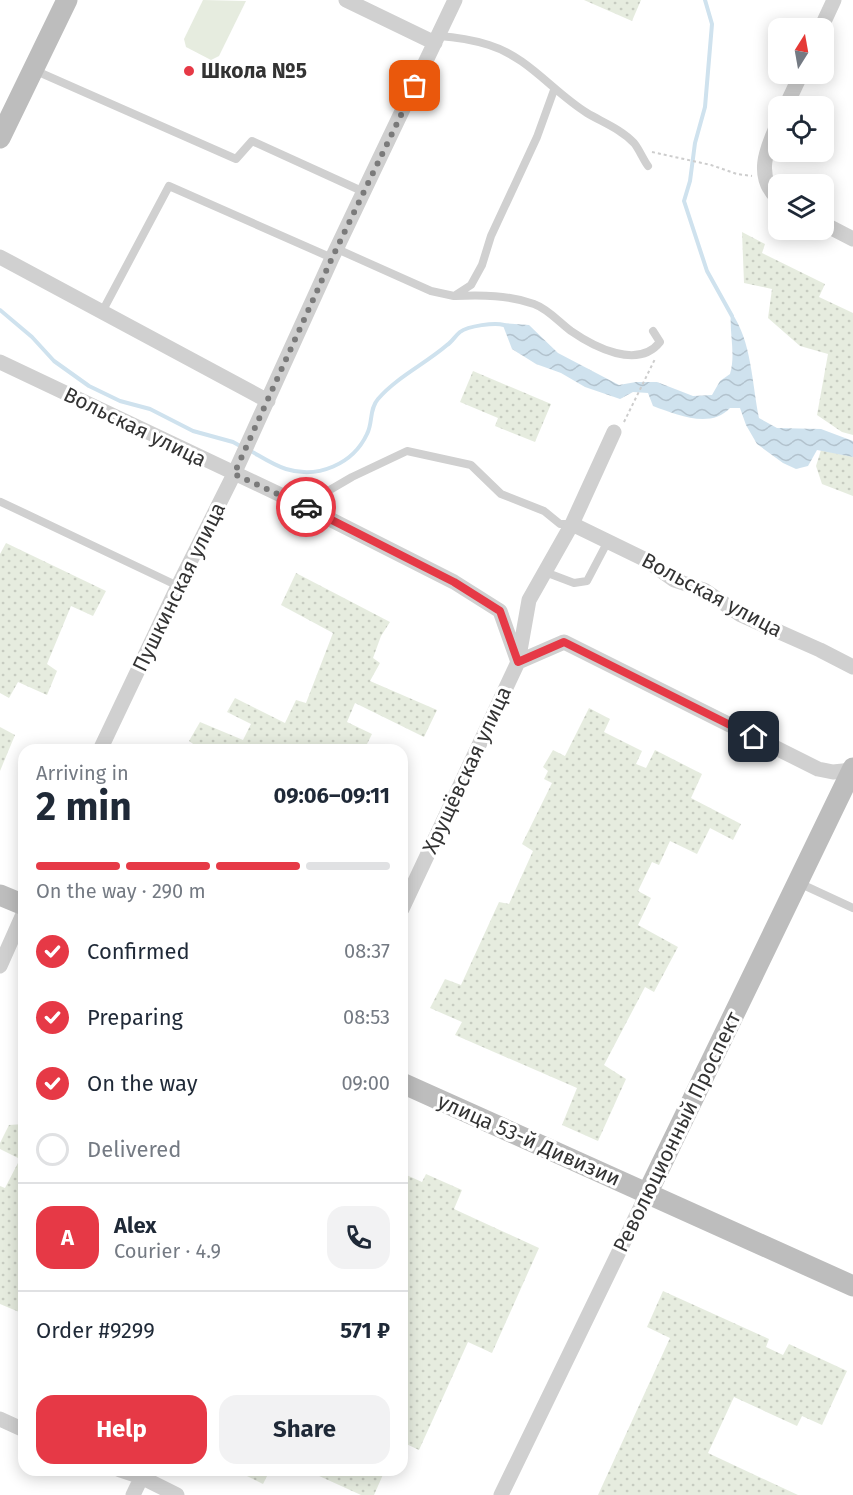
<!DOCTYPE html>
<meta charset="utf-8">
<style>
:root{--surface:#fff;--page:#f2f2f3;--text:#1f2937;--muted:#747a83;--line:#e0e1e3;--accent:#e63946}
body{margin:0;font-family:"Fira Sans",sans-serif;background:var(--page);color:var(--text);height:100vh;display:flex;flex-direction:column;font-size:22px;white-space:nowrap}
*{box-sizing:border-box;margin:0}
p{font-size:20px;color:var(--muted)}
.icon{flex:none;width:33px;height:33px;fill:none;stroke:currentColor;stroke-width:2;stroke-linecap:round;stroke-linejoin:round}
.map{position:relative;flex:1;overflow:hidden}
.side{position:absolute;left:18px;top:744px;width:390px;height:732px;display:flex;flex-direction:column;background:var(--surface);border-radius:18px;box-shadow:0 3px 15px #0003}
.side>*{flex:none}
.needle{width:39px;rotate:11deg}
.buttons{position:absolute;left:768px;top:18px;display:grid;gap:12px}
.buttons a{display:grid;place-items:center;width:66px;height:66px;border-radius:12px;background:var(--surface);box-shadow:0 3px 15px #0003;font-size:30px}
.pin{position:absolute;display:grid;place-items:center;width:51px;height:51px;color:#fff;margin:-26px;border-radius:12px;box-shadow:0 3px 9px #0006}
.courier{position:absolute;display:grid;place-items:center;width:60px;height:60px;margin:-30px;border:4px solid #e63946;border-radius:50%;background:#fff;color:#222;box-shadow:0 2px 8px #0007}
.head em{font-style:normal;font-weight:700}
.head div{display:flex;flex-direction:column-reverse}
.head{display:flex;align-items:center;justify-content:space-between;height:102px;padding:0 18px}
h1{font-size:39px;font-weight:700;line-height:45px}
.bar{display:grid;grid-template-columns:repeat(4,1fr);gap:9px 6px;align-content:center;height:72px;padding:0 18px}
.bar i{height:8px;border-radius:4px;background:var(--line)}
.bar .active{background:var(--accent)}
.bar p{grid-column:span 4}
.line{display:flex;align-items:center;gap:15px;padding:0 18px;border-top:2px solid var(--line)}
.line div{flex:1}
.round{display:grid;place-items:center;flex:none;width:63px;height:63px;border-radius:18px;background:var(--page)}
ol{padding:0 18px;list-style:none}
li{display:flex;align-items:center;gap:18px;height:66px}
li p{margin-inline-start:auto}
li .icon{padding:6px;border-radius:50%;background:var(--accent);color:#fff;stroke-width:4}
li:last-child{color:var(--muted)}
li i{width:33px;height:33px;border:3px solid var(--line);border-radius:50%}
.cta{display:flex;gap:12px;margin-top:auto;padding:12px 18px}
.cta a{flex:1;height:69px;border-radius:18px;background:var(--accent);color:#fff;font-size:24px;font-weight:700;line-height:69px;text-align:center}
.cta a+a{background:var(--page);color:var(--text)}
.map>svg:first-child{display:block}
</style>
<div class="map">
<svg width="853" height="1495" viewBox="0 0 853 1495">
<defs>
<pattern id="garden-dots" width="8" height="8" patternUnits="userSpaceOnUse" patternTransform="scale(1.5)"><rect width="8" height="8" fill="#e6ecdf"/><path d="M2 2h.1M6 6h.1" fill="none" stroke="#c6cbc0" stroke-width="1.8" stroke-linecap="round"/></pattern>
<pattern id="water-waves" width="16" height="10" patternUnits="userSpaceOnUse" patternTransform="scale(1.5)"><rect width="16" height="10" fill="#cfe2ee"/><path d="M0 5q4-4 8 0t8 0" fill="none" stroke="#b2c2cd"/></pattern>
</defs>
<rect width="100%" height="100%" fill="#fff"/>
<path fill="#e6ecdf" d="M203,0L246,1L219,56L211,60L186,47L184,39Z"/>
<path fill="url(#garden-dots)" d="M584,0H641L632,21Z
M742,232L765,244L762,253L825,284L819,297L853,313V435L842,432L817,415L828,354L800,346L768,318L772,289L744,283Z
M473,371L551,404L535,442L495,426L498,418L460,402Z
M821,450L853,457V496L822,484L816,466Z
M6,543L106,591L93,616L71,606L47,664L57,671L47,695L18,682L9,698L0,693V554Z
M296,573L390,622L381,636L373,658L380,663L370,681L437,710L424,737L355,703L347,722L372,734L364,750H195L196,746L189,741L200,722L243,740L251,724L227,712L235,698L285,723L296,700L306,703L333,633L281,605Z
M589,708L610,719L604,732L642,751L636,764L646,768L655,750L702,774L691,798L741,824L733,840L710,828L697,854L670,841L659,865L652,862L638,891L651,898L638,925L678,947L654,992L645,987L604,1065L626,1079L598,1141L562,1125L577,1088L455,1035L462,1022L430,1008L445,979L461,985L499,902L509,904L533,851L522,844L552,783L544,779L548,771L543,767L553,750L565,756Z
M0,727L15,735L0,771Z
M24,1124V1314L0,1304V1186L5,1188L20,1159L0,1149V1143L9,1125Z
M402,1173L422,1182L426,1174L462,1190L454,1209L539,1248L492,1353L468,1342L419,1450L402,1442Z
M663,1291L769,1339L766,1347L783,1355L789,1344L847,1371L822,1425L802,1416L797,1426L734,1397L708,1453L798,1495H598L670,1338L647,1327Z
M235,1470H270L263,1484Z
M306,1470H385L374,1495H361Z"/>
<path fill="url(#water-waves)" d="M731,312C752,341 752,384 759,418L777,428L821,429L853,441V457L817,450L808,466L796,469L783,463L757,444L746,425L740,408H730C711,429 677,415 653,406L648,393L633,392L620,399L585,387L561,373L536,364L512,349L502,323L529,325L558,353L619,385L636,382H657L693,396L712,395L720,381L730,374C736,354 729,333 731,312Z"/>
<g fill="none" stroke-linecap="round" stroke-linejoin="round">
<path stroke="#cfe2ee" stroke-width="4" d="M705,0L712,24L705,107L695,143L690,181L684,201L707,271L732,316
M0,310L32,337L54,361L89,386L120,401L150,409L193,431L233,442L242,447
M249,450C260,456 273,465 286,469C318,479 353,464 367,434C373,423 369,409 378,399C397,377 425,364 447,345C452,342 455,336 460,332C468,326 495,322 504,325"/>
<path stroke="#cdcdcd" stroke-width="2" stroke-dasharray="3 3" stroke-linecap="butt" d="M652,152L711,165L737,174L752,176
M624,422L655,359"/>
<path stroke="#d0d0d0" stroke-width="8" d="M439,36C455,37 473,40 489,45C528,57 553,92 587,113C602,122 621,129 634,143C639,149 643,159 648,166
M34,70L236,159L252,141L364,192
M337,249L431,291L454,296L471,285L482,265L491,236L537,137L554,90
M455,296C482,295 509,295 534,304C548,309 559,322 571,331C594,347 638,370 660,342L653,331
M102,312L169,186L332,258
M1,502L178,586
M304,505L352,477L407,451L471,465L501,494L544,511L560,524H572
M545,572L574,583L587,581L608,541
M799,883L853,908"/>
<path stroke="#d0d0d0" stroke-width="15" d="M346,0L435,43
M821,28L834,0
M786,106L801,74
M778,123C767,148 754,176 778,199
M824,224L853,239
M0,257L268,401
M0,362L302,505L454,582L500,611L518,662L564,642L818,769L833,772L853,770
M572,524L646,560L674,580L704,590L741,615L820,650L853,667
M100,750L178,586L234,474L332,258L455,0
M402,909L518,662L529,600L572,524L614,432
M0,966L24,912
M0,1419L24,1430
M120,1470L141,1477L177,1495
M133,1495L145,1470
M501,1495L647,1194"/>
<path stroke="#bdbdbd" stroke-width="21" d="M0,138L67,0
M0,895L24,905
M402,1083L853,1286
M647,1194L853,768"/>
</g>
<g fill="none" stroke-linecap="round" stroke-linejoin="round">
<path stroke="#7a7a7a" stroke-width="6" stroke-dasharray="0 10.8" d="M306,507L234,474L332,258L415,86"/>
<path stroke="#e63946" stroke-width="8" d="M306,507L454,582L500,611L518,662L564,642L754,737"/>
</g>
<circle fill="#e63946" stroke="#fff" stroke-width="2" cx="189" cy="71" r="6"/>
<g text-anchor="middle" stroke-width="6" stroke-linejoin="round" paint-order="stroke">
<g font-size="21" font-weight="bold" fill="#333" stroke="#fff" text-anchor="start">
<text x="201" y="78">Школа №5</text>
</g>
<g font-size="21" fill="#333" stroke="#fff">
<text transform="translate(135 427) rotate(26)" y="7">Вольская улица</text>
<text transform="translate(179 587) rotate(-64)" y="7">Пушкинская улица</text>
<text transform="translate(712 595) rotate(28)" y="7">Вольская улица</text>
<text transform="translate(467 770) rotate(-65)" y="7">Хрущёвская улица</text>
<text transform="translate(677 1132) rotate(-64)" y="7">Революционный Проспект</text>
<text transform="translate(529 1140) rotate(24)" y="7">улица 53-й Дивизии</text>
</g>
</g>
</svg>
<div class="buttons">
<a><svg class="needle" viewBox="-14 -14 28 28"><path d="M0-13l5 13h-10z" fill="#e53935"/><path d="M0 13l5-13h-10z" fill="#747a83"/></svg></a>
<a><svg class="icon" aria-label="locate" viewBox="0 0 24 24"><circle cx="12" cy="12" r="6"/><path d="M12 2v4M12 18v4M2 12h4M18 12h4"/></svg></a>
<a><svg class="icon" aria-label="layers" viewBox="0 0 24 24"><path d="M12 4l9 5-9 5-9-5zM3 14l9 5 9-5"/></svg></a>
</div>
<div class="pin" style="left:415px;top:86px;background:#ea580c"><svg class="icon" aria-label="bag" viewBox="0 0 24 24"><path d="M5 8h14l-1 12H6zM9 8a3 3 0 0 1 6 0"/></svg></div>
<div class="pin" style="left:754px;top:737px;background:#1f2937"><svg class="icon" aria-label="home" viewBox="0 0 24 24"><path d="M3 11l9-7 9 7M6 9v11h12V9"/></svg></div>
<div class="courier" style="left:306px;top:507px"><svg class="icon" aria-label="car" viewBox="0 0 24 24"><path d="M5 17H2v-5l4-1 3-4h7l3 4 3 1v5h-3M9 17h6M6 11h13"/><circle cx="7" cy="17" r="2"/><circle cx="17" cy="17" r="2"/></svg></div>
<section class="side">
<div class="head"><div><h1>2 min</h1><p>Arriving in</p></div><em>09:06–09:11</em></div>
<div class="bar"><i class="active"></i><i class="active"></i><i class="active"></i><i></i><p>On the way · 290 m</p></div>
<ol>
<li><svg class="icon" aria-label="check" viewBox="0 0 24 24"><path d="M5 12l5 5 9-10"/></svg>Confirmed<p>08:37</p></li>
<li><svg class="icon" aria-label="check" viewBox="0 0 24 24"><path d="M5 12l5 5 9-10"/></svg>Preparing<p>08:53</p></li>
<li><svg class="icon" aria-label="check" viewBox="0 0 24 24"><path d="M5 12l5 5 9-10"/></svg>On the way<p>09:00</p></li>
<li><i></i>Delivered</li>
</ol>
<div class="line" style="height:108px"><b class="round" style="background:var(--accent);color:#fff">A</b><div><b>Alex</b><p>Courier · 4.9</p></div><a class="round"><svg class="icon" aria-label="phone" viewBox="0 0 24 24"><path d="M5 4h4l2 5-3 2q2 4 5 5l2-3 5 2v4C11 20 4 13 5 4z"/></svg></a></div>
<div class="line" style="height:78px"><div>Order #9299</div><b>571 ₽</b></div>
<div class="cta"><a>Help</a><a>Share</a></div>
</section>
</div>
